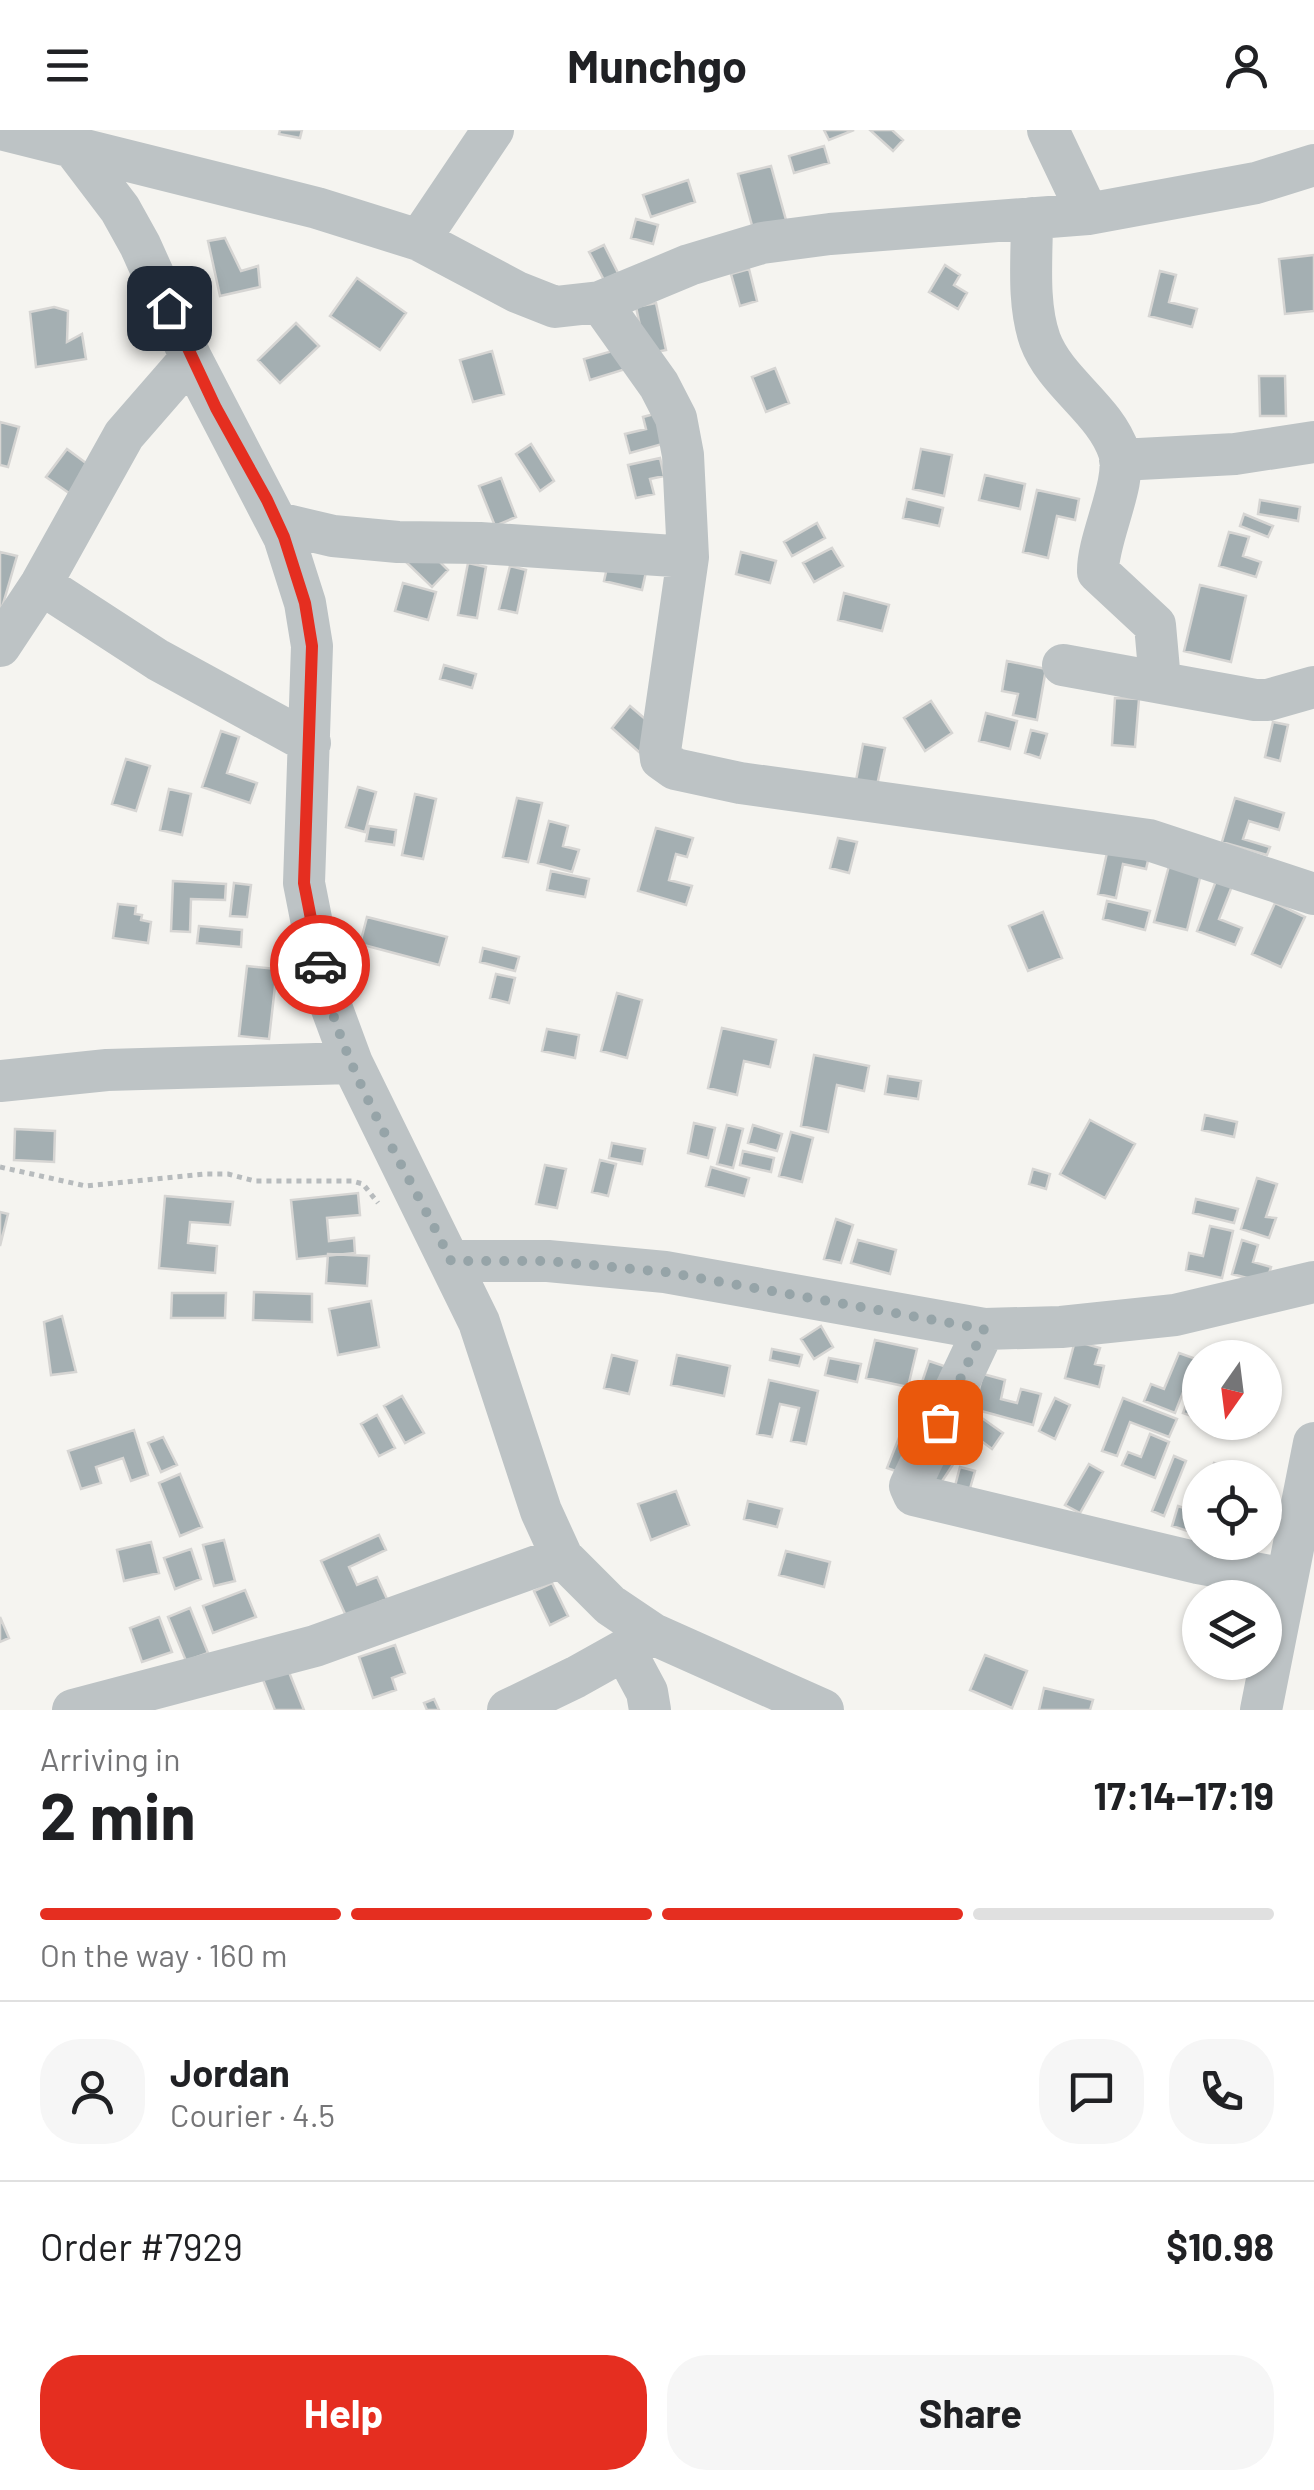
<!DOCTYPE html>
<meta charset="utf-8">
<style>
:root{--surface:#fff;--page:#f6f6f6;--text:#202124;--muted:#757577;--line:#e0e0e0;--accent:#e52e20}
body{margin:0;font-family:Barlow,sans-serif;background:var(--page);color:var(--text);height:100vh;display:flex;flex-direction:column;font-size:38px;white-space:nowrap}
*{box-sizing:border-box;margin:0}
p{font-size:32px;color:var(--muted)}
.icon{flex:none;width:55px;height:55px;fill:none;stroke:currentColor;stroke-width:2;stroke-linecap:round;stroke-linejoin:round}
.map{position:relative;height:1580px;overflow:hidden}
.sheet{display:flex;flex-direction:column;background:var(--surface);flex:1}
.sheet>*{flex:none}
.needle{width:65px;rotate:194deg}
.controls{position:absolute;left:1182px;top:1210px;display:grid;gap:20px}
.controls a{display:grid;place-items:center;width:100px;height:100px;border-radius:50%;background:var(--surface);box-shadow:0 2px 8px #0004;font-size:50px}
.pin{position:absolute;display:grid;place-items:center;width:85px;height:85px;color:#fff;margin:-42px;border-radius:20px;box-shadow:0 5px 15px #0006}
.courier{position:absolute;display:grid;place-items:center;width:100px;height:100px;margin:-50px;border:8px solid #e52e20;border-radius:50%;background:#fff;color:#222;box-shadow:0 2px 12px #0007}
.head em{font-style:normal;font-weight:700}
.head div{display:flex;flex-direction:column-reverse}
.head{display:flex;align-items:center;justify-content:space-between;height:170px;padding:0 40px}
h1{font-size:65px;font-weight:700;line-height:75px}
.bar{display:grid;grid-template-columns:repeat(4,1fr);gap:15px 10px;align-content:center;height:120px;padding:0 40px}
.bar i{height:12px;border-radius:8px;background:var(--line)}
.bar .selected{background:var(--accent)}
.bar p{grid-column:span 4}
.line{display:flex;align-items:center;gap:25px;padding:0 40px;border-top:2px solid var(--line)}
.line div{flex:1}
.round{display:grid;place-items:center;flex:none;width:105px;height:105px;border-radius:40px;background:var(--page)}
.cta{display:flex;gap:20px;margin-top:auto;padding:20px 40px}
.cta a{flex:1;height:115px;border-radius:40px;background:var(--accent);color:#fff;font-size:40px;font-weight:700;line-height:115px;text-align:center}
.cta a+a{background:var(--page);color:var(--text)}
header{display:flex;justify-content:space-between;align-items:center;height:130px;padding:0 40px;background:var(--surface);font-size:45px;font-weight:700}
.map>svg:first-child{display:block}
</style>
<header><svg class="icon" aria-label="menu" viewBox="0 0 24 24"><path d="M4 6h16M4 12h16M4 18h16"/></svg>Munchgo<svg class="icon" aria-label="person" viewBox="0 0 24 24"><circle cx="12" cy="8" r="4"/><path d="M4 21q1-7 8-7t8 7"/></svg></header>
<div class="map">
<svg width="1314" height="1580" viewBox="0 0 1314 1580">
<rect width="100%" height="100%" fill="#f5f4f0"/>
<path fill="#a4afb2" stroke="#d6d5d3" stroke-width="2.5" d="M280,0H302L300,8L279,4Z
M824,0H854L829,10Z
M870,0H892L903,10L893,21Z
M824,16L829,33L794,43L789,26Z
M771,36L786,90L753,99L738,44Z
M688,50L695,72L651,87L643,65Z
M636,89L658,95L653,114L631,108Z
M225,108L241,141L258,136L260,157L220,166L208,111Z
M604,115L618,143L604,150L589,122Z
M1314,125V181L1285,184L1279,129Z
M945,135L960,145L954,155L967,163L958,179L929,162Z
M749,139L757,171L740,176L731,144Z
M1160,141L1176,145L1169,172L1197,179L1192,197L1149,186Z
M357,148L406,183L380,220L330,186Z
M656,173L666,220L646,224L636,177Z
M54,177L68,181L67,212L82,204L86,229L36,237L30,182Z
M296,193L319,216L280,253L258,230Z
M623,218L629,238L590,250L584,229Z
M492,221L504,264L473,272L460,230Z
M775,238L789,273L766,282L752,247Z
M1259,246H1285L1286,286H1260Z
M669,280L677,310L630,323L625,304L646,299L643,287Z
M0,292L19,297L8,337L0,335Z
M531,314L554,351L540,361L516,324Z
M67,319L90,336L69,363L46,347Z
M921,319L952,325L944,366L913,359Z
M660,328L664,346L650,349L654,364L636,368L628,335Z
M985,345L1025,354L1020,379L979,370Z
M501,348L516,387L495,396L479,356Z
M1037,360L1079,369L1075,390L1057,386L1048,428L1023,422Z
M907,369L943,378L939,396L903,388Z
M1260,370L1300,377L1298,391L1258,384Z
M1244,384L1273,396L1268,407L1240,396Z
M817,393L825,408L792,426L784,412Z
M1229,402L1249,407L1243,426L1261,432L1256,447L1219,436Z
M422,414L448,440L432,457L405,431Z
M832,418L843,436L814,452L803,433Z
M0,422L17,426L1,481H0Z
M741,422L776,431L770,453L736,444Z
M468,433L486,437L477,488L458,485Z
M608,433L646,442L642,460L604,451Z
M510,436L526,440L517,483L499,479Z
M403,453L436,462L428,490L395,481Z
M1200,455L1246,466L1231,532L1184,521Z
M844,463L889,475L882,501L838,490Z
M1007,531L1046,539L1037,590L1013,585L1018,564L1002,561Z
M444,535L476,544L472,558L440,549Z
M1115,568L1139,569L1135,617L1112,615Z
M931,571L952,603L925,621L904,588Z
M630,576L658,600L639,622L612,598Z
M986,583L1017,591L1010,619L979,611Z
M1273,592L1288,595L1280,631L1265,627Z
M1031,600L1047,604L1040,628L1025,623Z
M221,601L239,607L227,643L257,653L250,673L202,657Z
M863,614L885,618L876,660L855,656Z
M126,629L150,636L136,681L112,674Z
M358,657L376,662L365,702L346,697Z
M169,659L191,664L182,705L160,700Z
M415,664L436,669L423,729L402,725Z
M517,668L542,673L528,732L503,727Z
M1235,668L1284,683L1279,700L1249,691L1243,709L1270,717L1267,725L1222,712Z
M549,691L568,696L563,716L579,720L572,742L538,733Z
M369,696L396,700L394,715L366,711Z
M656,698L693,708L687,727L676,724L669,750L692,756L686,775L638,761Z
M838,708L857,712L849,743L830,738Z
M1110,709L1151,718L1146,739L1123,734L1116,768L1098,764Z
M1222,735L1232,756L1219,789L1242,798L1235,815L1197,801Z
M1169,736L1201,744L1187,800L1154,792Z
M551,741L589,749L585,767L547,760Z
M173,751L226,754L225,770L191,769L190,802L171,801Z
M234,753L251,755L247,787L230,786Z
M1107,771L1150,781L1145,800L1103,789Z
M1275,773L1305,787L1281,837L1252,824Z
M118,774L136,776L135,784L142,785L141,790L151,792L148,813L113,808Z
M1043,782L1062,828L1028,841L1009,796Z
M367,787L447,807L439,835L360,814Z
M199,796L242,800L241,817L197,813Z
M483,818L519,827L515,841L480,832Z
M247,836L277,839L269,909L239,906Z
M496,844L515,848L509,873L490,868Z
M617,863L642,870L627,928L601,921Z
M722,898L776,910L770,937L744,931L737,965L708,958Z
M547,899L579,905L575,928L542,921Z
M814,925L869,936L864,961L837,955L828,1002L801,996Z
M888,946L921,951L918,969L885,964Z
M1205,985L1237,992L1234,1007L1202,1000Z
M1090,990L1135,1014L1105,1068L1060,1044Z
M694,993L715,998L708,1028L688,1023Z
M727,995L743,999L733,1038L717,1034Z
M753,995L782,1004L777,1021L748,1013Z
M15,999L55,1001L54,1032L14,1030Z
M791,1002L813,1008L802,1052L779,1046Z
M612,1013L645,1019L642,1034L609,1028Z
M743,1021L774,1028L771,1042L740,1035Z
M600,1030L616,1034L608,1066L592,1062Z
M545,1035L566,1039L557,1078L536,1074Z
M711,1037L749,1048L744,1066L706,1056Z
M1033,1039L1050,1044L1046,1059L1029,1054Z
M1257,1048L1277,1054L1266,1087L1276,1088L1269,1108L1241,1099Z
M358,1063L360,1085L327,1088L329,1111L354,1108L355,1123L297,1129L291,1070Z
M165,1066L233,1072L230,1095L190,1092L188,1113L217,1116L215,1143L159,1138Z
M1196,1069L1238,1079L1234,1093L1193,1083Z
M0,1082L8,1084L0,1116Z
M836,1089L853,1095L841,1133L824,1129Z
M1210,1096L1233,1101L1222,1148L1186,1140L1189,1123L1203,1126Z
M858,1110L896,1120L890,1144L851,1133Z
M1242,1110L1258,1115L1253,1132L1271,1137L1266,1153L1232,1144Z
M328,1124L369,1126L367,1156L326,1153Z
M254,1162L312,1164V1192L253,1190Z
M172,1163H226L225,1188H171Z
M371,1171L379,1217L338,1225L329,1179Z
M62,1186L76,1242L51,1245L44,1192Z
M821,1196L833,1217L814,1229L801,1209Z
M875,1210L917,1219L908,1257L866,1248Z
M1075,1211L1100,1218L1095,1234L1104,1236L1099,1257L1065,1248Z
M772,1219L802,1225L799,1236L770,1230Z
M1179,1223L1196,1229L1175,1283L1144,1271L1151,1254L1164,1259Z
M612,1225L637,1231L629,1264L604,1258Z
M677,1225L730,1236L724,1266L671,1255Z
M829,1228L861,1234L857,1252L825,1245Z
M929,1231L950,1238L937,1276L916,1270Z
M983,1244L1005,1250L1001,1269L1017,1273L1021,1259L1041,1264L1033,1295L974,1279Z
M1196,1249L1200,1250L1197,1288L1183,1283Z
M769,1250L818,1261L806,1314L791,1311L799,1278L780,1274L772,1307L757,1304Z
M402,1266L424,1303L405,1313L384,1276Z
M1055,1268L1070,1275L1055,1309L1039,1301Z
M1123,1268L1177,1289L1169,1307L1130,1292L1117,1326L1102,1321Z
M377,1285L395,1318L379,1326L361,1294Z
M979,1286L1003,1303L992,1319L968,1301Z
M1235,1292H1258V1302L1234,1301Z
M904,1295L922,1302L904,1344L887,1338Z
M134,1300L148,1345L131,1351L123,1328L96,1337L101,1353L81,1359L68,1321Z
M1150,1304L1169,1312L1155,1348L1122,1335L1128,1322L1141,1327Z
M163,1307L177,1335L161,1342L148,1313Z
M945,1307L963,1319L937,1359L919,1348Z
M1174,1326L1186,1331L1164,1386L1152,1381Z
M1214,1333L1235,1339L1232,1348H1209Z
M1089,1334L1103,1342L1080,1383L1065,1375Z
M960,1337L975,1341L969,1362L951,1371Z
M180,1344L202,1397L180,1406L159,1353Z
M676,1361L689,1395L651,1410L638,1374Z
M748,1371L782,1379L777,1397L744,1389Z
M1178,1376L1198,1383L1200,1377V1405L1172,1396Z
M379,1405L386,1420L349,1437L357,1455L377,1447L387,1469L346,1486L321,1431Z
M224,1410L235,1451L214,1456L203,1415Z
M151,1412L159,1443L124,1451L117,1420Z
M191,1419L201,1449L175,1459L164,1428Z
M786,1421L830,1432L824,1457L779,1445Z
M552,1453L568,1486L550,1495L534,1461Z
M245,1460L256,1487L213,1503L203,1476Z
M190,1478L208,1523L186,1531L168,1487Z
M0,1487L9,1508L0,1512Z
M159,1487L172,1522L142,1532L130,1498Z
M395,1515L405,1543L392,1548L396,1560L373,1568L359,1527Z
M985,1525L1027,1541L1012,1578L970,1560Z
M285,1532L304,1580H275L260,1542Z
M1044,1558L1093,1570L1090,1580H1039Z
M434,1569L439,1580H427L424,1573Z"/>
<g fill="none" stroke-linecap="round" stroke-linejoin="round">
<path stroke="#b7bbbd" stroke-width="5" stroke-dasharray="5 5" stroke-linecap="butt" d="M0,1037L86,1056L205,1044H228L255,1051H352L363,1054L378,1073"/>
<path stroke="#bdc3c5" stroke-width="42" d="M5,0L317,78L419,110L517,162L555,177L600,172L689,135L762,113L830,104L1088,84L1256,53L1314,35
M60,0L120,79L140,115L191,228L284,407L305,473L312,516L304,753L325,860L352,933L479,1192L541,1381L562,1427L610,1475L653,1504L823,1580
M1048,0L1088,84
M1032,88C1032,127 1027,173 1040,210C1056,253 1105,279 1119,322C1128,352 1097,409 1098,442L1155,495L1160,551
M419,110L493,0
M600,172L659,255L676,288L683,325L688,427L660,621L661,629L675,639L740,653L1149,710L1314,764
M1120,330L1235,324L1314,312
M278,393L333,406L398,412L480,413L688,427
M41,454L158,530L310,613
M0,516L41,454L124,305L191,228
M1063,535L1255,570H1268L1314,557
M0,951L107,940L352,933
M451,1131H548L665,1142L984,1199L1061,1197L1175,1185L1314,1152
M984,1199L910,1356L914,1365L1198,1433L1286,1449
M625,1521L647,1562L650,1580
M73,1580L315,1516L562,1427
M508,1580L576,1547L653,1504
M1261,1580L1314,1313"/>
</g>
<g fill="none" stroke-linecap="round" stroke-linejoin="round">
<path stroke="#96a4a8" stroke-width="10" stroke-dasharray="0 18" d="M320,835C341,940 405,1035 451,1131H548L665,1142L984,1199L940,1292"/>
<path stroke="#e52e20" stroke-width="12" d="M169,178L216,278L267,370L284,407L305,473L312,516L304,753L320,835"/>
</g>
</svg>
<div class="controls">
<a><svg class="needle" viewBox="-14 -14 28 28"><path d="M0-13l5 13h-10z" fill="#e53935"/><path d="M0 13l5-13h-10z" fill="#757577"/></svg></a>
<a><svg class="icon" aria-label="locate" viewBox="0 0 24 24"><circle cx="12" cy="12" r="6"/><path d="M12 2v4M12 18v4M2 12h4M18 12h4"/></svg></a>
<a><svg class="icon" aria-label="layers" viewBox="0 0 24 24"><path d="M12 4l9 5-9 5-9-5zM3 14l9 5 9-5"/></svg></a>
</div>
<div class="pin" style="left:940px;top:1292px;background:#ea580c"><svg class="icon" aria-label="bag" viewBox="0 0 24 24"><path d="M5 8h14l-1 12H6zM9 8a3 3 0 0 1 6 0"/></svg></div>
<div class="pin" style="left:169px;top:178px;background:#1f2937"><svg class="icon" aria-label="home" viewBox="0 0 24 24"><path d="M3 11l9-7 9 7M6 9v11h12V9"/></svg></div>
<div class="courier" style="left:320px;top:835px"><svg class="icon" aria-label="car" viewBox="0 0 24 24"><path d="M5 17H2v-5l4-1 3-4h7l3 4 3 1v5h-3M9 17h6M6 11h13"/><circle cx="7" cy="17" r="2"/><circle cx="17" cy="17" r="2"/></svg></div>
</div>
<section class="sheet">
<div class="head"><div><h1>2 min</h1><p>Arriving in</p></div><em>17:14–17:19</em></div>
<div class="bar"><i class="selected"></i><i class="selected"></i><i class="selected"></i><i></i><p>On the way · 160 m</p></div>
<div class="line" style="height:180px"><a class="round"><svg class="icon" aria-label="person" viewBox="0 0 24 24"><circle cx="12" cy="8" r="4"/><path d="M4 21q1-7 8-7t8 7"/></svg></a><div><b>Jordan</b><p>Courier · 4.5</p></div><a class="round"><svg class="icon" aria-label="chat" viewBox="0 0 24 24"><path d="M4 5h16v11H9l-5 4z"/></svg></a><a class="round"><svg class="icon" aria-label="phone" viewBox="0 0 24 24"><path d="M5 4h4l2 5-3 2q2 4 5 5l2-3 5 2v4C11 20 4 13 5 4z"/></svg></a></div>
<div class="line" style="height:130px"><div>Order #7929</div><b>$10.98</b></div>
<div class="cta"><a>Help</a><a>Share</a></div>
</section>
